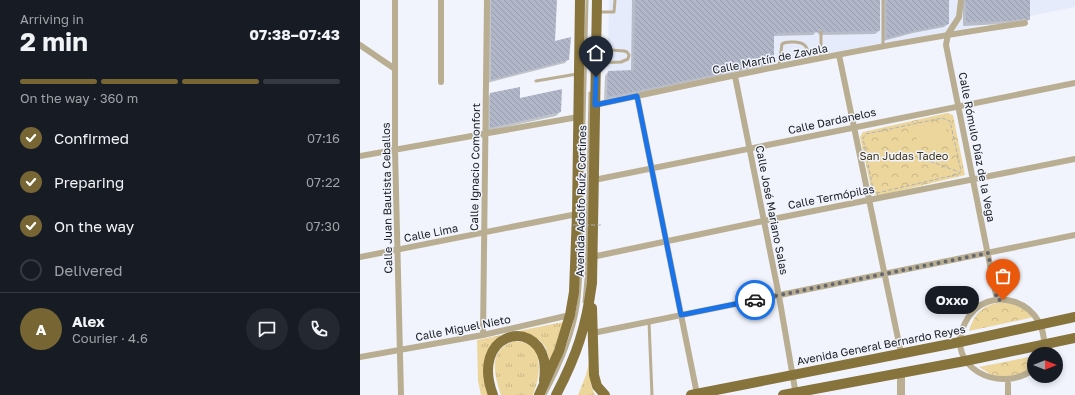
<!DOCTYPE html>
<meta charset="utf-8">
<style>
:root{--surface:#171b24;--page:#242831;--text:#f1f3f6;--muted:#9ea1a6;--line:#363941;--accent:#776533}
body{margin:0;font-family:"Golos Text",sans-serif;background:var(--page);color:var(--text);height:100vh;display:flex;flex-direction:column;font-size:15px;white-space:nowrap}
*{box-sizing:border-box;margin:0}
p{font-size:13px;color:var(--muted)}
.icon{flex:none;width:22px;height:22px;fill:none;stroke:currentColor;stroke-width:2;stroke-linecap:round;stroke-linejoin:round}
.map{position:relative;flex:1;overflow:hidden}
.side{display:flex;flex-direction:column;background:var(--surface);width:360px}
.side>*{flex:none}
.needle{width:26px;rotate:90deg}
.controls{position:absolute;left:667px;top:347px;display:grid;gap:8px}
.controls a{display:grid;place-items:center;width:36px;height:36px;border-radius:50%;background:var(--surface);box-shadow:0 2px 6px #0003;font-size:20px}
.pin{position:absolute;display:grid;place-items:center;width:34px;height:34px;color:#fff;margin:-41px -17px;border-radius:50% 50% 50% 0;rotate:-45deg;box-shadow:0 0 4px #0007}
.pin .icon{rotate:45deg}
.courier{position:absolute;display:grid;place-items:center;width:40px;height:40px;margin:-20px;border:3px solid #1a73e8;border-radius:50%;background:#fff;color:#222;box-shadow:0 1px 5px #0007}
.bubble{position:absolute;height:28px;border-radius:14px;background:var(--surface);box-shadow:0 2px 6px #0003;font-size:13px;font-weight:700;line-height:28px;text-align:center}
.head em{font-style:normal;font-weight:700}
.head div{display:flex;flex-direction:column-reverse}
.head{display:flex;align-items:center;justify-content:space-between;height:68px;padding:0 20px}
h1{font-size:26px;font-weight:700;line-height:30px}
.bar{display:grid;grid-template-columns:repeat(4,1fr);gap:6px 4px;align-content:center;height:48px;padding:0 20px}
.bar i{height:5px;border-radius:3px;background:var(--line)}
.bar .current{background:var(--accent)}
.bar p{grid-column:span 4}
.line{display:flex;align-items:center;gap:10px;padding:0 20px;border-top:1px solid var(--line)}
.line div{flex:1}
.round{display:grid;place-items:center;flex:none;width:42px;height:42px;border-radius:21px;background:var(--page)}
ol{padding:0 20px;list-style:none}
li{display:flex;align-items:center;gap:12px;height:44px}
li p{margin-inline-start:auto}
li .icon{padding:4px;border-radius:50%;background:var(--accent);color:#fff;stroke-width:4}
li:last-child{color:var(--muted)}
li i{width:22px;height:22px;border:2px solid var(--line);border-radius:50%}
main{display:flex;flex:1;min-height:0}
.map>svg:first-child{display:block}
</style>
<main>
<section class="side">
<div class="head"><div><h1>2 min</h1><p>Arriving in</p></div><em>07:38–07:43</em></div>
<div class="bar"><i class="current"></i><i class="current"></i><i class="current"></i><i></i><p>On the way · 360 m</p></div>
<ol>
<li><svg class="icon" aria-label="check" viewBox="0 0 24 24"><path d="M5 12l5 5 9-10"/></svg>Confirmed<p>07:16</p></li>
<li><svg class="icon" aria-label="check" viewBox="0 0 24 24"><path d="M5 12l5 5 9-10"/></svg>Preparing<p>07:22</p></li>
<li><svg class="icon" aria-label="check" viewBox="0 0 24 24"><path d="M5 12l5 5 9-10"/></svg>On the way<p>07:30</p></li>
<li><i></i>Delivered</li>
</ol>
<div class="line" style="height:72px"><b class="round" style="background:var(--accent);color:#fff">A</b><div><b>Alex</b><p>Courier · 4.6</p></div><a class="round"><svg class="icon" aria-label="chat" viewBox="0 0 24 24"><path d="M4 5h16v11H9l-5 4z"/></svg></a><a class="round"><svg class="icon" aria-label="phone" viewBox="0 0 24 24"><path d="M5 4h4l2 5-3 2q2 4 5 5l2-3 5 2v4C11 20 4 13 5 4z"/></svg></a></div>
</section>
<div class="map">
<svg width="715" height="395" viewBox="0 0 715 395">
<defs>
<pattern id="grass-tufts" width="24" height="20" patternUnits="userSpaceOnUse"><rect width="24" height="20" fill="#ecd69c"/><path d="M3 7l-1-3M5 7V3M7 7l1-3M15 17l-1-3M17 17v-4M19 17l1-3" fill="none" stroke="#cab786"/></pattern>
<pattern id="park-crowns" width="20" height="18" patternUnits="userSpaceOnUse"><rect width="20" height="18" fill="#ecd69c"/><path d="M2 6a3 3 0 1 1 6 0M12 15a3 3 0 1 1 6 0" fill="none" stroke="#cab786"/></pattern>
<pattern id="building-back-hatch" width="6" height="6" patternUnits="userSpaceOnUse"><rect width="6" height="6" fill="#b1b7c9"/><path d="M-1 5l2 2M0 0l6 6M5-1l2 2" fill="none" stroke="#989dac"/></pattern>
</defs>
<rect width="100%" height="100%" fill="#f1f4fc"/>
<path fill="#e6ebfb" d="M249,0H715V7L247,100Z"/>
<path fill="url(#grass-tufts)" d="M203,322L190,363C186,341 180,338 158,331Z
M151,333C118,343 126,368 130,395H121L118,381L117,340Z
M154,341L166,343L176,349C181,367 179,378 173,395H141C136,380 129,359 143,347C146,344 151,343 154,341Z
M230,358L231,385L235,395H218L226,375Z"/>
<path fill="url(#park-crowns)" d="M587,113L593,115L605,175L518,196L512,193L500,137L503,132Z
M644,302L658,305L674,317L609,331C615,312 624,304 644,302Z
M674,356V368L648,379L630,374L619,367Z"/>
<path fill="#ecd69c" d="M585,123L588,139L558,145L555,130Z"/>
<path fill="#0003" d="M128,0H196L194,42L208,59L205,63L127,83Z
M272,0H519V31L515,34L460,35L456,32L453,35L413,36V61L409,65L244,100L245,76L248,72L271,71Z
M524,0H589L588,24L584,27L553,33L523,41Z
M603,0H669V20L665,23L603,26Z
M131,94L200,112L196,116L127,131V97Z"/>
<path fill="url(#building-back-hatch)" d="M131,0H197L195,41L211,37L209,60L131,80Z
M275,0H520V31L464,32L461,29L458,32L414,33V62L247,97L248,71L274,70Z
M526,0H589V24L558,30L527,38Z
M606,0H670V20L664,19L650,21L606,22Z
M160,87V98L202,89L201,112L130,128V93Z"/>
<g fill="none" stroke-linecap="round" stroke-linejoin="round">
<path stroke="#afb2ba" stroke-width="1" stroke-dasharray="4 2" stroke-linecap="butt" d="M582,118L590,121L601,171L599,174L517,193L513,189L503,138L506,134Z
M559,157L599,172"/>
<path stroke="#b9ae92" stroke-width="3" d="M239,12H254L255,0
M461,32V58
M523,47V0
M237,49L264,51L267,52L269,55L268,59L261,62L238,63
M419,66L422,44C426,41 430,42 435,42C448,43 447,49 451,60
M176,81L217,74
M222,202L227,0
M224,302L226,279L230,93
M289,322L292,395
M185,395C200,367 213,338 218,306C222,279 221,252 222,226"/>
<path stroke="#b9ae92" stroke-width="6" d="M35,0V150L41,395
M81,0V82
M601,0L599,17L588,34L586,45L637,300
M0,45L35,69
M479,55L541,353
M375,76L419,296L436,395
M277,96L337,394
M235,105C378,74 521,44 665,23
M0,156L218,117
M234,180L715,83
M0,257L217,214
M232,257L403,221L715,159
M233,333L715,235
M123,335L127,0
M0,357L123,335L210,315
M674,369C640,395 583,367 605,323C626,279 693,301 683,354
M648,395V384"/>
<path stroke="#b9ae92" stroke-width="8" d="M541,373V395"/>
<path stroke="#87733c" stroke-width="10" d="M232,308L234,375L237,386L245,395
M133,395C110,334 174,317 184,360C185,367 185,374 184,381
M179,395L199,351L210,315L214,292L217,214L220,0
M196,395C217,355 226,327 232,283L237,0
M331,395L600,342L715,317
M423,395L605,361L715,338"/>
<path stroke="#afb2ba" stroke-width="1" stroke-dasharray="4 2" stroke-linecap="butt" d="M213,225H242"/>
</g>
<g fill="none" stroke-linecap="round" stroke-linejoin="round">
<path stroke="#65676e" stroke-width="4" stroke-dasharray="0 7.2" d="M395,300L628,253L637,300H643"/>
<path stroke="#1a73e8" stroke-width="5" d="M236,77L235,105L277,96L321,315L395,300"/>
</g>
<g text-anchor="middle" stroke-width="3" stroke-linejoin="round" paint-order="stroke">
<g font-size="11" fill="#191b22" stroke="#f1f4fc">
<text transform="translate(410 59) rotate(-11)" y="4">Calle Martín de Zavala</text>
<text transform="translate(472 121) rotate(-12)" y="4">Calle Dardanelos</text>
<text transform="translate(617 147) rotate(79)" y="4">Calle Rómulo Díaz de la Vega</text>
<text transform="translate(115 167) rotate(-89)" y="4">Calle Ignacio Comonfort</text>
<text transform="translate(471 197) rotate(-11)" y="4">Calle Termópilas</text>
<text transform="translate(27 198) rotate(-91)" y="4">Calle Juan Bautista Ceballos</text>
<text transform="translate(221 201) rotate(-89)" y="4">Avenida Adolfo Ruíz Cortines</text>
<text transform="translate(412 210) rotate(79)" y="4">Calle José Mariano Salas</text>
<text transform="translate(71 233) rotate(-11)" y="4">Calle Lima</text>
<text transform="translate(103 328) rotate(-11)" y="4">Calle Miguel Nieto</text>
<text transform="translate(521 345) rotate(-11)" y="4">Avenida General Bernardo Reyes</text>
</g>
<g font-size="11" fill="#423718" stroke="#f1f4fc">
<text x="544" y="160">San Judas Tadeo</text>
</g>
</g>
</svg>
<div class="controls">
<a><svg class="needle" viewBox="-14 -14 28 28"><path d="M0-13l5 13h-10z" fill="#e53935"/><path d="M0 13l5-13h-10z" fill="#9ea1a6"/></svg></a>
</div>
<div class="pin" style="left:643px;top:300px;background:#ea580c"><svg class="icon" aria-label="bag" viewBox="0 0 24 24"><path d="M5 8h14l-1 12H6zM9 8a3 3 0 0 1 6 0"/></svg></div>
<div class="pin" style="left:236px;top:77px;background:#1f2937"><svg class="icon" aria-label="home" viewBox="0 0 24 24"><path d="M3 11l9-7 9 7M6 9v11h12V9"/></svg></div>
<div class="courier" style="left:395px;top:300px"><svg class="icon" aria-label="car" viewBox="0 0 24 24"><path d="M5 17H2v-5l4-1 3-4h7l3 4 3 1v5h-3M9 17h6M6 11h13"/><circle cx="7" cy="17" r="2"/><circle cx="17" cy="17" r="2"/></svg></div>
<div class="bubble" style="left:565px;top:286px;width:54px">Oxxo</div>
</div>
</main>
